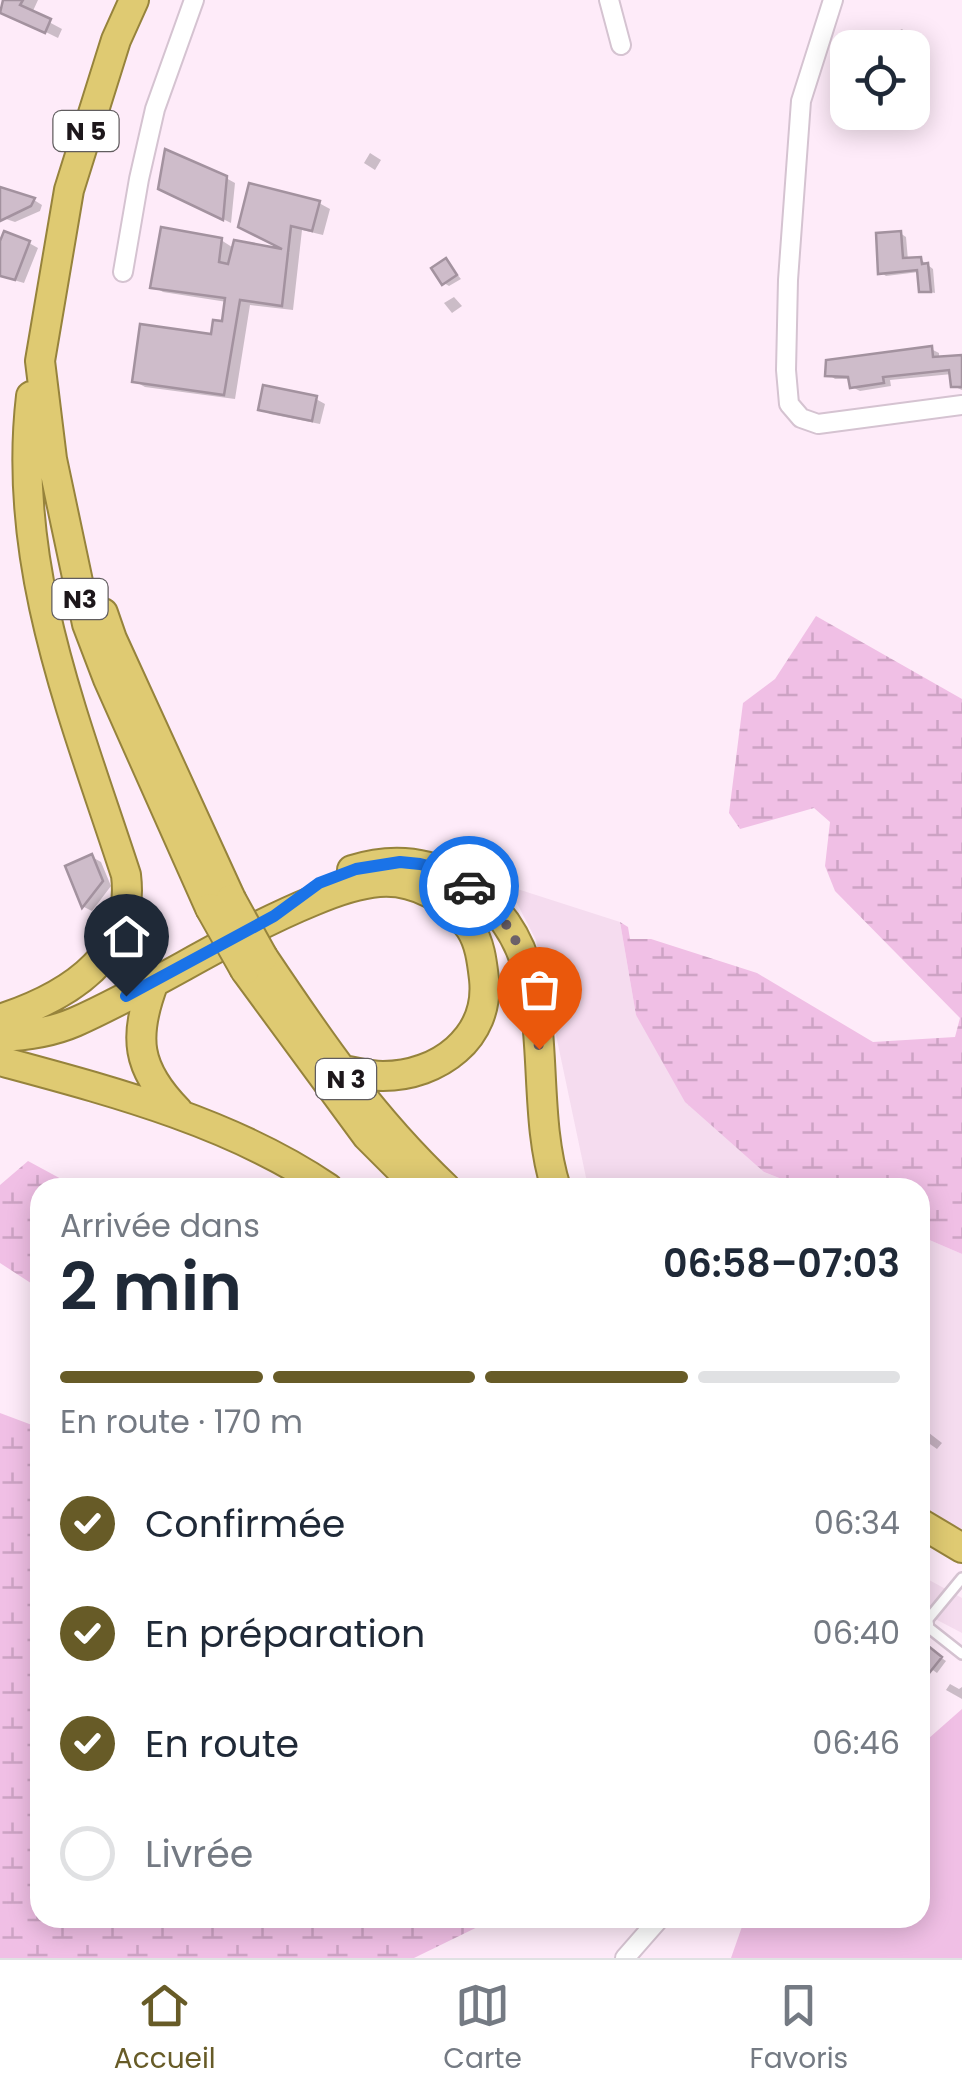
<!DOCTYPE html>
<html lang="fr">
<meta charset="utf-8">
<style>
:root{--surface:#fff;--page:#f6f6f7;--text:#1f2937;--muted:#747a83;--line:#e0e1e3;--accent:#675b27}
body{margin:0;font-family:Poppins,sans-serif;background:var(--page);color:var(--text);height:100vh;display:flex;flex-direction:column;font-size:38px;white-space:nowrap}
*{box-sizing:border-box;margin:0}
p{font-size:32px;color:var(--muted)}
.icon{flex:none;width:55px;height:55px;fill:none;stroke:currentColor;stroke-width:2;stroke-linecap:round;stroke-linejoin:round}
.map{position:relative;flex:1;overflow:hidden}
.panel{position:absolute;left:30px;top:1178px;width:900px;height:750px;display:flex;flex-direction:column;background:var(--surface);border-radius:30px;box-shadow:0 5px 25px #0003}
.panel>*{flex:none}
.fabs{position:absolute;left:830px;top:30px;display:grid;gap:20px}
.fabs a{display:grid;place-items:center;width:100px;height:100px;border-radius:20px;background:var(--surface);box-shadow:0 5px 25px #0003;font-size:50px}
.pin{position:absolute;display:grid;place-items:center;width:85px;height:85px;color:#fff;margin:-102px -42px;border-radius:50% 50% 50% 0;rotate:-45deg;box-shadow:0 0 10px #0007}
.pin .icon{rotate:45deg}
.courier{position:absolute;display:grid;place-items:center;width:100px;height:100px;margin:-50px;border:8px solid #1a73e8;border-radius:50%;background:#fff;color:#222;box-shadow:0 2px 12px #0007}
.head em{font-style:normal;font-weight:600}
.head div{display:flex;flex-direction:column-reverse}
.head{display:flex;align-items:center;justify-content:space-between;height:170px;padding:0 30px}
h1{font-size:65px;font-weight:600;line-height:75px}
.bar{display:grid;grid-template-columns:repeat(4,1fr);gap:15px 10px;align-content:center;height:120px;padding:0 30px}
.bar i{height:12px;border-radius:8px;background:var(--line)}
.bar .on{background:var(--accent)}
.bar p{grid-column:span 4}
ol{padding:0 30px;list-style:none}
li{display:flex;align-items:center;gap:30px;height:110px}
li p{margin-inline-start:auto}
li .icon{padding:10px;border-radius:50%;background:var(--accent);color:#fff;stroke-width:4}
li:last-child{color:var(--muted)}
li i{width:55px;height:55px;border:5px solid var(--line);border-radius:50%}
.tab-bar{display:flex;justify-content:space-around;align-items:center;height:140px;border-top:2px solid var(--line);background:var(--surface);font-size:28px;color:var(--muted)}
.tab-bar a{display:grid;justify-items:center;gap:5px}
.tab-bar .on{color:var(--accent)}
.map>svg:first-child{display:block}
</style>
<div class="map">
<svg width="962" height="1958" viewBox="0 0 962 1958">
<defs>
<pattern id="wetland-marsh" width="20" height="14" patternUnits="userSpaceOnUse" patternTransform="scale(2.5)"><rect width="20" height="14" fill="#f0bfe5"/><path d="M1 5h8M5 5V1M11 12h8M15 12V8" fill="none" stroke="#cda3c4"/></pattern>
</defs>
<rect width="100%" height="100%" fill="#feebf9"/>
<path fill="#f5dcef" d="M508,886L620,922L636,1015L764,1172L802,1187H588L536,940Z
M920,1236L962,1254V1531L920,1507Z
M920,1575L962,1598V1633L920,1611Z"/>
<path fill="#f0bfe5" d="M962,1709V1958H731L745,1918H920V1746Z"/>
<path fill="url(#wetland-marsh)" d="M816,616L962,699V1254L920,1236V1188L802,1187L764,1172L685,1102L636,1015L620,922L628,927L630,939H651L757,973L873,1042L955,1037L960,1018L835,891L825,866L830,822L814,808L740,829L729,813L743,703L775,679Z
M28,1161L76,1187L40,1188V1289L0,1263V1185Z
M0,1413L40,1428V1918H496L414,1958H0Z"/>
<path fill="#0003" d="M5,0H38L32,13L62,29L58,38L1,10Z
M902,29L903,30L911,43L901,44L895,33Z
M370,153L381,160L375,170L364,163Z
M226,178L235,183L231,223L170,193Z
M0,190L34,200L42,205L40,211L15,222L0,217Z
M319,203L330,209L323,235L302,230L293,310L250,305L235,399L145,387L134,381L213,337L224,324L227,302L163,292L153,286L221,240L235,249L236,243L290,253L251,232Z
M900,233L906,237L908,260L920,259L933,269L935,293L921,290L919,272L886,276L880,272Z
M29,243L38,248L24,283L0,276V248Z
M446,261L461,279L449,286L444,283Z
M454,297L462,306L452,313L444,303Z
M931,349L939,353V359L962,357V390L953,386L952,374L890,380L891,386L860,391L852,387L851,379H835L828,374Z
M316,399L325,404L320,424L270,414L261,409Z
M92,857L101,862L111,886L92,911L84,907L68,867Z
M920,1426L942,1443L937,1449L920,1437Z
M933,1652L946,1661L937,1673L920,1661Z
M950,1684L959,1689L962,1687V1699L946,1690Z"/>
<path fill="#cebcca" stroke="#a3929f" stroke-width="2.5" d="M3,0H23L20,5L51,19L45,33L0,13Z
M165,149L227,176L223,220L158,189Z
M249,183L320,201L312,231L291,226L282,306L240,300L224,395L132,382L140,324L211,334L213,320L222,321L225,298L150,288L161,227L222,238L219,262L228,264L234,240L282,249L238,227Z
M0,187L35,198L31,206L0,221Z
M4,231L30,241L15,280L0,276V241Z
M901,231L903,258L921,257L922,264L928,263L931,292H919L917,270L878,274L876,233Z
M446,258L457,275L442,285L431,268Z
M932,346L933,357L962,355V387H951L949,370L883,377L884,383L850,388L848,377L825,376L826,360Z
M263,385L317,396L312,421L258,410Z
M92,854L103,881L82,908L65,866Z
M927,1645L942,1657L930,1672L920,1664V1655Z"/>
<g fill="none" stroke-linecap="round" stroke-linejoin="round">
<g stroke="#d5c3d1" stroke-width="14">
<path id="service" d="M962,1578L924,1624L962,1654"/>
</g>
<g stroke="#d5c3d1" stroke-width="22">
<path id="minor" d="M609,0L621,45
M833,0L801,101L788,280L786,370L789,404L801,418L818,424L962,405
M123,272L139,179L155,109L194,0
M920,1627L924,1624
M625,1958L660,1918"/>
</g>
<g stroke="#96833c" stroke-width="32">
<path id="trunk" d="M134,0L116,40L69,190L40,361L52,459L87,624L108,679L210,908
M103,613L112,639L231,899
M352,870C387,859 423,860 456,878C572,944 522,1082 556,1188
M263,957C320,1042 371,1117 446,1188
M245,970L367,1136L419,1188
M154,982C133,1037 136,1068 178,1111
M0,1019C67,997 136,956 126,875C75,718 11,566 31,396
M0,1037C24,1036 52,1032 75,1022C156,986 230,935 313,901C334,892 355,884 379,882C414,879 450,899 470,928C480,943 482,962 484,979C490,1038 438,1076 383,1076C368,1076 352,1071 338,1069
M0,1061C111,1091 231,1122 328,1188
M920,1523L962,1548"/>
</g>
<use href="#service" stroke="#fff" stroke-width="9"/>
<use href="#minor" stroke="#fff" stroke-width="18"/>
<use href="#trunk" stroke="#dfca72" stroke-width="28"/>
<g stroke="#96833c" stroke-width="32" stroke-linecap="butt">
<path id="trunk-bridge" d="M231,899L263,957
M210,908L245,970"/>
</g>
<use href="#trunk-bridge" stroke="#dfca72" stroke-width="28"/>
</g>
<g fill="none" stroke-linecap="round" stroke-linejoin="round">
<path stroke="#6c6169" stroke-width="10" stroke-dasharray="0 18" d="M469,886C526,930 533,980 539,1049"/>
<path stroke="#1a73e8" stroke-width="12" d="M126,996L274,916L319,883L356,869L400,862L420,864L440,869L469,886"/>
</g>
<g text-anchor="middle" stroke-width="8" stroke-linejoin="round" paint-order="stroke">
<g fill="#fff" stroke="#615d5f" stroke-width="2.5">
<rect x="53.5" y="111" width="65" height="40" rx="8"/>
<rect x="52.5" y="579" width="55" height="40" rx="8"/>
<rect x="316" y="1059" width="60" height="40" rx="8"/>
</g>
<g font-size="25" font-weight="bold" fill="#1d171b">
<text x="86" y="140">N 5</text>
<text x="80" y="608">N3</text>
<text x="346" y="1088">N 3</text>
</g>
</g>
</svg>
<div class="fabs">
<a><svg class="icon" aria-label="locate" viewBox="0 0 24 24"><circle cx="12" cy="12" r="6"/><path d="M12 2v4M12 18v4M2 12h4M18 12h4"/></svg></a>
</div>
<div class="pin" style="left:539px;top:1049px;background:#ea580c"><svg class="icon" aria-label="bag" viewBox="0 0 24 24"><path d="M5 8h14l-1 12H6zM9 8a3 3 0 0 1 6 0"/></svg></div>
<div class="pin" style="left:126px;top:996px;background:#1f2937"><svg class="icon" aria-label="home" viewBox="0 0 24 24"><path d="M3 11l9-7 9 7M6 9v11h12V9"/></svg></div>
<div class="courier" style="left:469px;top:886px"><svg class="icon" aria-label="car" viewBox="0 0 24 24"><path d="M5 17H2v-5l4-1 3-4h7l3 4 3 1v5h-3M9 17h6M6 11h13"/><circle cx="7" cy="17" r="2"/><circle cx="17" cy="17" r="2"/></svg></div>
<section class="panel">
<div class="head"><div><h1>2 min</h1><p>Arrivée dans</p></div><em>06:58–07:03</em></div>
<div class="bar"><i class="on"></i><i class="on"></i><i class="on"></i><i></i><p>En route · 170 m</p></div>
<ol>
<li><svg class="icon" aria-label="check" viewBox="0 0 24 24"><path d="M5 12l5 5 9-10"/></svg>Confirmée<p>06:34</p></li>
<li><svg class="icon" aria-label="check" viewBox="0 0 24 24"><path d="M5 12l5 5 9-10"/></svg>En préparation<p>06:40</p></li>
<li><svg class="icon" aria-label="check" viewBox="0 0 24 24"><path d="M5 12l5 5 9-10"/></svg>En route<p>06:46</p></li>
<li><i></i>Livrée</li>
</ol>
</section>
</div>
<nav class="tab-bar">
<a class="on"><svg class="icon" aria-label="home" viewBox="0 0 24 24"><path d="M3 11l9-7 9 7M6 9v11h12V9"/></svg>Accueil</a>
<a><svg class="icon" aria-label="map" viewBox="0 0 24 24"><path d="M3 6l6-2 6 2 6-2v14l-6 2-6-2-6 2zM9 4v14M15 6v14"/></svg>Carte</a>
<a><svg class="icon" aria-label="saved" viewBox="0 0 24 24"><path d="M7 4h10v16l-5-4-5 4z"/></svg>Favoris</a>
</nav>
